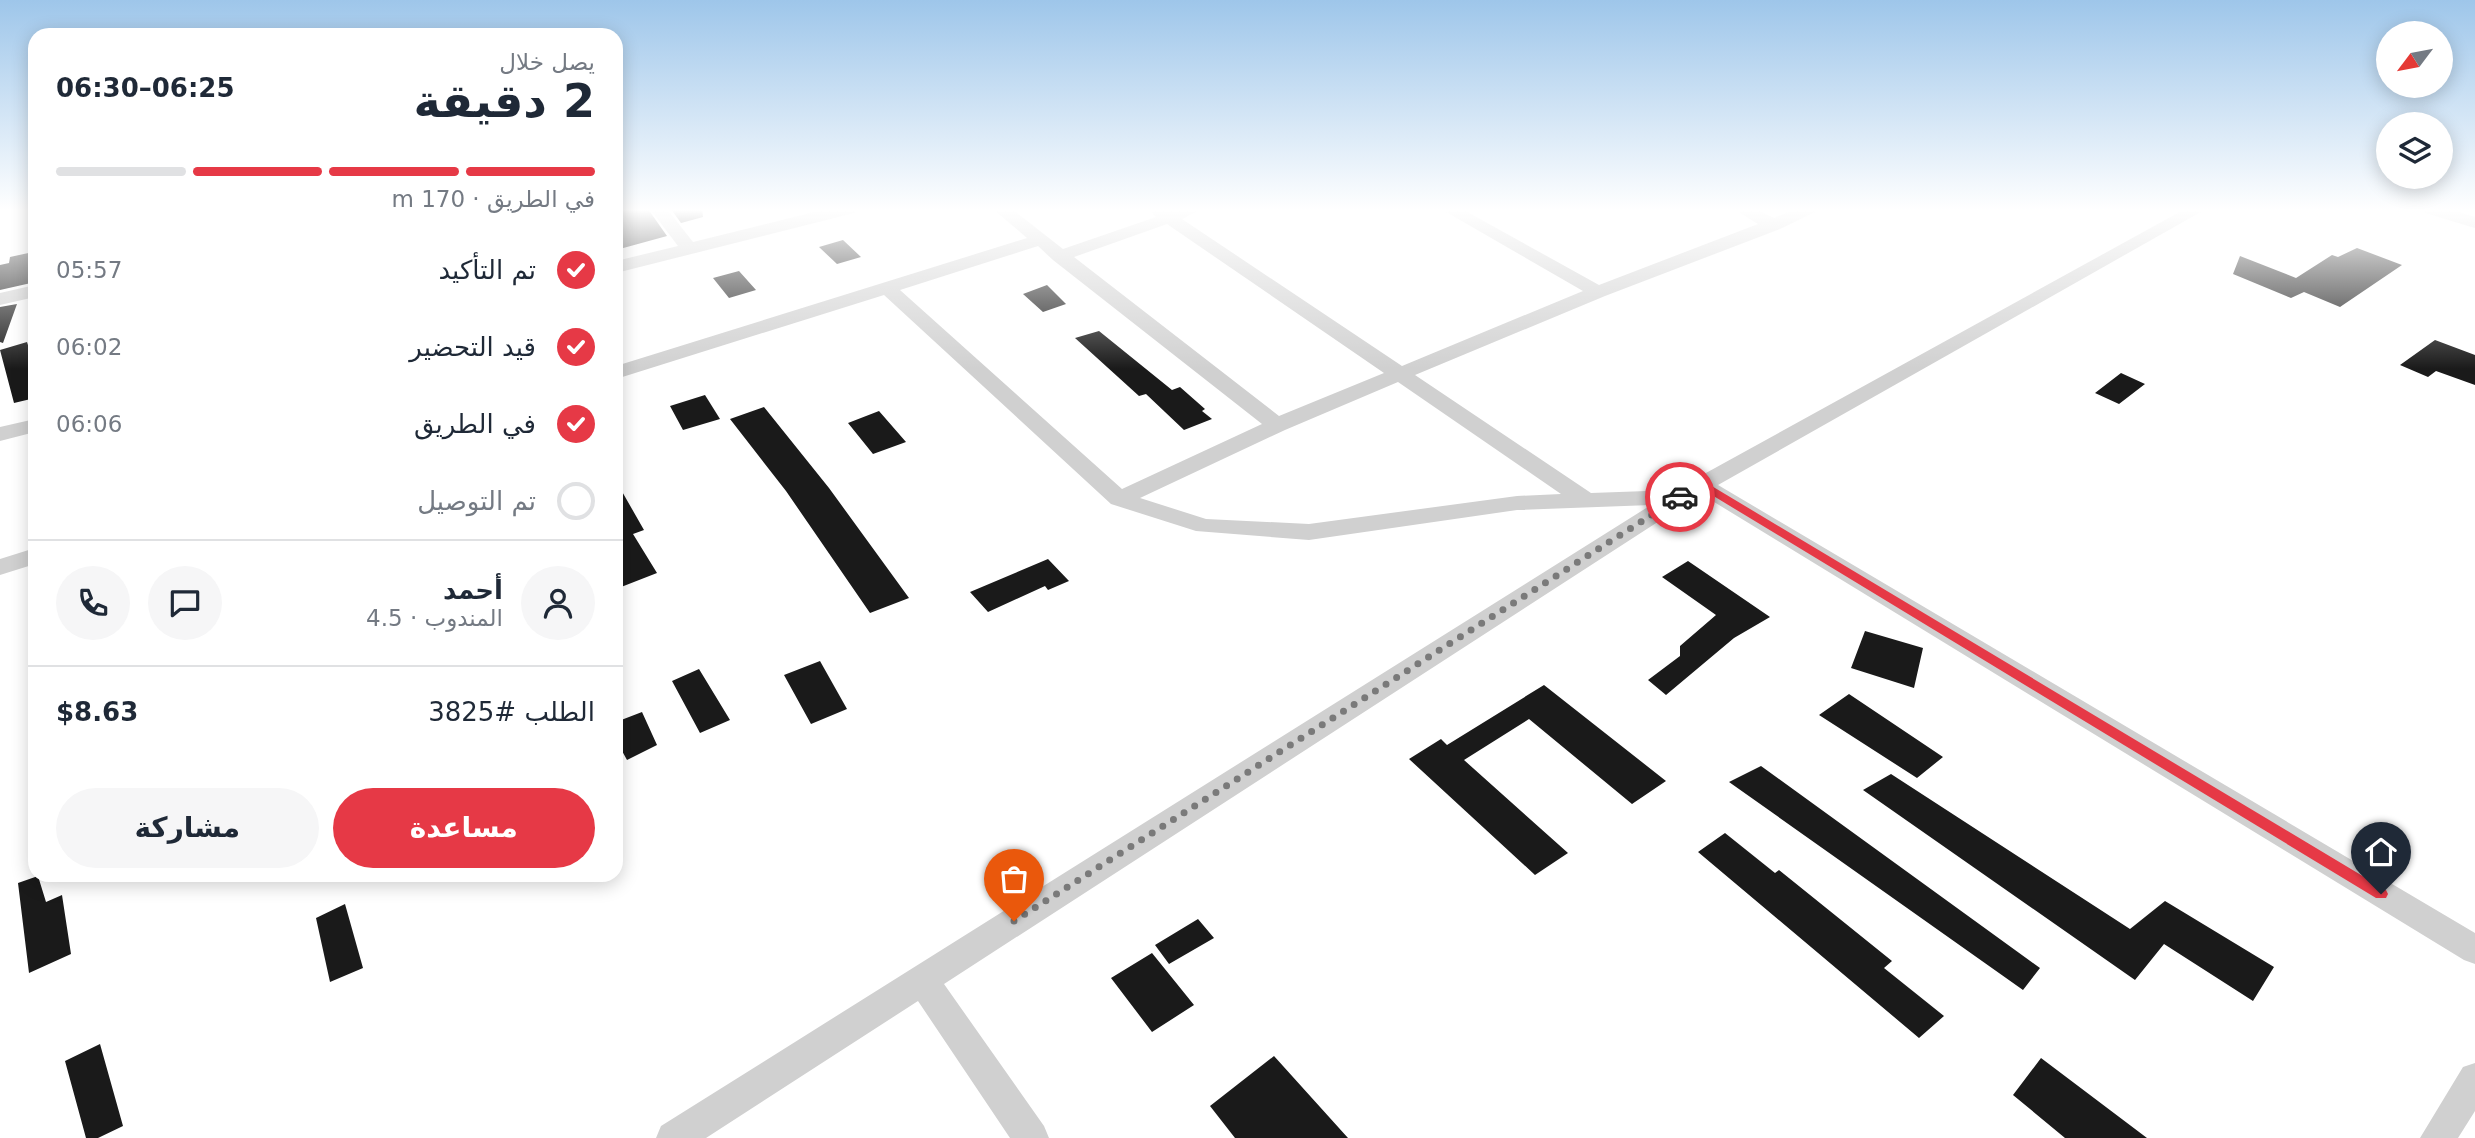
<!DOCTYPE html>
<html lang="ar">
<meta charset="utf-8">
<style>
:root{--surface:#fff;--page:#f6f6f7;--text:#1f2937;--muted:#747a83;--line:#e0e1e3;--accent:#e63946}
body{margin:0;font-family:"DejaVu Sans",Vazirmatn,sans-serif;background:var(--page);color:var(--text);direction:rtl;height:100vh;display:flex;flex-direction:column;font-size:26px;white-space:nowrap}
*{box-sizing:border-box;margin:0}
p{font-size:23px;color:var(--muted)}
.icon{flex:none;width:38px;height:38px;fill:none;stroke:currentColor;stroke-width:2;stroke-linecap:round;stroke-linejoin:round}
.map{position:relative;flex:1;overflow:hidden;direction:ltr}
.side{position:absolute;left:28px;top:28px;width:595px;height:854px;display:flex;flex-direction:column;background:var(--surface);border-radius:21px;box-shadow:0 4px 18px #0003;direction:rtl}
.side>*{flex:none}
.needle{width:46px;rotate:238deg}
.buttons{position:absolute;left:2376px;top:21px;display:grid;gap:14px}
.buttons a{display:grid;place-items:center;width:77px;height:77px;border-radius:50%;background:var(--surface);box-shadow:0 4px 18px #0003;font-size:35px}
.pin{position:absolute;display:grid;place-items:center;width:60px;height:60px;color:#fff;margin:-72px -30px;border-radius:50% 50% 50% 0;rotate:-45deg;box-shadow:0 0 7px #0007}
.pin .icon{rotate:45deg}
.courier{position:absolute;display:grid;place-items:center;width:70px;height:70px;margin:-35px;border:5px solid #e63946;border-radius:50%;background:#fff;color:#222;box-shadow:0 2px 9px #0007}
.headline em{font-style:normal;font-weight:700}
.headline div{display:flex;flex-direction:column-reverse}
.headline{display:flex;align-items:center;justify-content:space-between;height:119px;padding:0 28px}
h1{font-size:46px;font-weight:700;line-height:52px}
.bar{display:grid;grid-template-columns:repeat(4,1fr);gap:10px 7px;align-content:center;height:84px;padding:0 28px}
.bar i{height:9px;border-radius:5px;background:var(--line)}
.bar .selected{background:var(--accent)}
.bar p{grid-column:span 4}
.line{display:flex;align-items:center;gap:18px;padding:0 28px;border-top:2px solid var(--line)}
.line div{flex:1}
.round{display:grid;place-items:center;flex:none;width:74px;height:74px;border-radius:37px;background:var(--page)}
ol{padding:0 28px;list-style:none}
li{display:flex;align-items:center;gap:21px;height:77px}
li p{margin-inline-start:auto}
li .icon{padding:7px;border-radius:50%;background:var(--accent);color:#fff;stroke-width:4}
li:last-child{color:var(--muted)}
li i{width:38px;height:38px;border:4px solid var(--line);border-radius:50%}
.primary-button{display:flex;gap:14px;margin-top:auto;padding:14px 28px}
.primary-button a{flex:1;height:80px;border-radius:42px;background:var(--accent);color:#fff;font-size:28px;font-weight:700;line-height:80px;text-align:center}
.primary-button a+a{background:var(--page);color:var(--text)}
.map>svg:first-child{display:block}
</style>
<div class="map">
<svg width="2475" height="1138" viewBox="0 0 2475 1138">
<rect width="100%" height="100%" fill="#fff"/>
<path fill="#1a1a1a" d="M616,209H648L667,236L616,250Z
M671,209H702L703,217L681,223Z
M843,240L861,257L837,264L819,247Z
M2357,248L2402,265L2340,307L2304,292L2291,298L2233,274L2240,256L2296,278L2332,255L2338,257Z
M33,252L31,283L0,290V265L9,263L10,257Z
M739,271L756,290L729,298L713,278Z
M1047,285L1066,304L1043,312L1023,294Z
M17,304L3,343L0,342V307Z
M1099,331L1172,390L1180,387L1205,409L1202,411L1212,419L1184,430L1146,394L1139,396L1075,338Z
M2435,340L2475,355V385L2436,371L2428,377L2400,365Z
M27,342L35,367V398L14,403L0,350Z
M2121,373L2145,384L2119,404L2095,393Z
M705,395L720,419L683,430L670,406Z
M764,407L829,488L909,598L870,613L786,491L730,419Z
M879,411L906,442L873,454L848,423Z
M616,481L644,530L633,534L657,573L616,589Z
M1048,559L1069,581L1048,590L1045,586L988,612L970,592Z
M1688,561L1770,617L1734,638L1666,695L1648,680L1680,656V646L1716,615L1662,577Z
M1865,631L1923,648L1914,688L1851,668Z
M820,661L847,709L811,724L784,675Z
M699,669L730,720L700,733L672,681Z
M1544,685L1666,781L1632,804L1529,719L1464,760L1568,853L1535,875L1409,759L1441,739L1447,745Z
M1849,694L1943,757L1917,778L1819,715Z
M642,712L657,745L627,760L616,740V722Z
M1761,766L2040,968L2023,990L1729,782Z
M1891,774L2130,929L2165,901L2274,967L2253,1001L2164,944L2135,980L1863,790Z
M1725,833L1775,873L1779,870L1892,961L1884,968L1944,1016L1919,1038L1698,852Z
M38,876L46,902L62,895L71,954L29,973L18,883Z
M345,904L363,968L330,982L316,918Z
M1198,919L1214,938L1169,964L1155,945Z
M1152,953L1194,1005L1152,1032L1111,978Z
M100,1044L123,1126L98,1138H86L65,1061Z
M1274,1056L1348,1138H1235L1210,1106Z
M2041,1058L2147,1138H2065L2013,1095Z"/>
<g fill="none" stroke-linecap="round" stroke-linejoin="round">
<path fill="#d0d0d0" fill-rule="evenodd" d="M650,209H667L693,242L826,209H856L854,213L616,273V261L678,246Z
M993,209H1012L1063,249L1156,217L1148,209H1202L1182,219L1402,366L1583,291L1441,209H1462L1599,285L1758,224L1734,209H1756L1774,218L1796,209H1821L1780,229L1605,296L1415,375L1591,493L1675,490L2185,209H2206L1718,485L2475,933V964L2464,960L1701,494L944,984L1044,1126L1049,1138H1010L918,1001L706,1138H656L661,1126L1651,505L1517,510L1309,540L1196,531L1111,504L884,295L616,379V366L1027,238ZM1167,224L1384,373L1279,416L1074,257ZM1038,246L1053,260L1262,424L1122,489L900,290ZM1398,382L1561,494L1517,496L1309,524L1206,519L1140,498L1285,430Z
M2423,209H2450L2475,217V228L2425,213Z
M35,285V297L0,305V293Z
M35,419V432L0,441V427Z
M35,548V564L0,575V559Z
M2475,1063V1111L2458,1138H2420L2463,1067Z"/>
</g>
<linearGradient id="sky" x2="0" y2="1"><stop stop-color="#9ec6ea"/><stop offset="0.57" stop-color="#fff"/><stop offset="1" stop-color="#fff" stop-opacity="0"/></linearGradient>
<rect width="2475" height="369" fill="url(#sky)"/>
<path fill="#e63946" d="M1698,482H1705L2386,890L2388,894L2386,898H2376L1702,489L1684,500H1676V495Z"/>
<g fill="none" stroke-linecap="round" stroke-linejoin="round">
<path stroke="#7a7a7a" stroke-width="7" stroke-dasharray="0 12.6" d="M1014,921L1680,497"/>
</g>
</svg>
<div class="buttons">
<a><svg class="needle" viewBox="-14 -14 28 28"><path d="M0-13l5 13h-10z" fill="#e53935"/><path d="M0 13l5-13h-10z" fill="#747a83"/></svg></a>
<a><svg class="icon" aria-label="layers" viewBox="0 0 24 24"><path d="M12 4l9 5-9 5-9-5zM3 14l9 5 9-5"/></svg></a>
</div>
<div class="pin" style="left:1014px;top:921px;background:#ea580c"><svg class="icon" aria-label="bag" viewBox="0 0 24 24"><path d="M5 8h14l-1 12H6zM9 8a3 3 0 0 1 6 0"/></svg></div>
<div class="pin" style="left:2381px;top:894px;background:#1f2937"><svg class="icon" aria-label="home" viewBox="0 0 24 24"><path d="M3 11l9-7 9 7M6 9v11h12V9"/></svg></div>
<div class="courier" style="left:1680px;top:497px"><svg class="icon" aria-label="car" viewBox="0 0 24 24"><path d="M5 17H2v-5l4-1 3-4h7l3 4 3 1v5h-3M9 17h6M6 11h13"/><circle cx="7" cy="17" r="2"/><circle cx="17" cy="17" r="2"/></svg></div>
<section class="side">
<div class="headline"><div><h1>2 دقيقة</h1><p>يصل خلال</p></div><em>06:25–06:30</em></div>
<div class="bar"><i class="selected"></i><i class="selected"></i><i class="selected"></i><i></i><p>في الطريق · 170 m</p></div>
<ol>
<li><svg class="icon" aria-label="check" viewBox="0 0 24 24"><path d="M5 12l5 5 9-10"/></svg>تم التأكيد<p>05:57</p></li>
<li><svg class="icon" aria-label="check" viewBox="0 0 24 24"><path d="M5 12l5 5 9-10"/></svg>قيد التحضير<p>06:02</p></li>
<li><svg class="icon" aria-label="check" viewBox="0 0 24 24"><path d="M5 12l5 5 9-10"/></svg>في الطريق<p>06:06</p></li>
<li><i></i>تم التوصيل</li>
</ol>
<div class="line" style="height:126px"><a class="round"><svg class="icon" aria-label="person" viewBox="0 0 24 24"><circle cx="12" cy="8" r="4"/><path d="M4 21q1-7 8-7t8 7"/></svg></a><div><b>أحمد</b><p>المندوب · 4.5</p></div><a class="round"><svg class="icon" aria-label="chat" viewBox="0 0 24 24"><path d="M4 5h16v11H9l-5 4z"/></svg></a><a class="round"><svg class="icon" aria-label="phone" viewBox="0 0 24 24"><path d="M5 4h4l2 5-3 2q2 4 5 5l2-3 5 2v4C11 20 4 13 5 4z"/></svg></a></div>
<div class="line" style="height:91px"><div>الطلب #3825</div><b>$8.63</b></div>
<div class="primary-button"><a>مساعدة</a><a>مشاركة</a></div>
</section>
</div>
